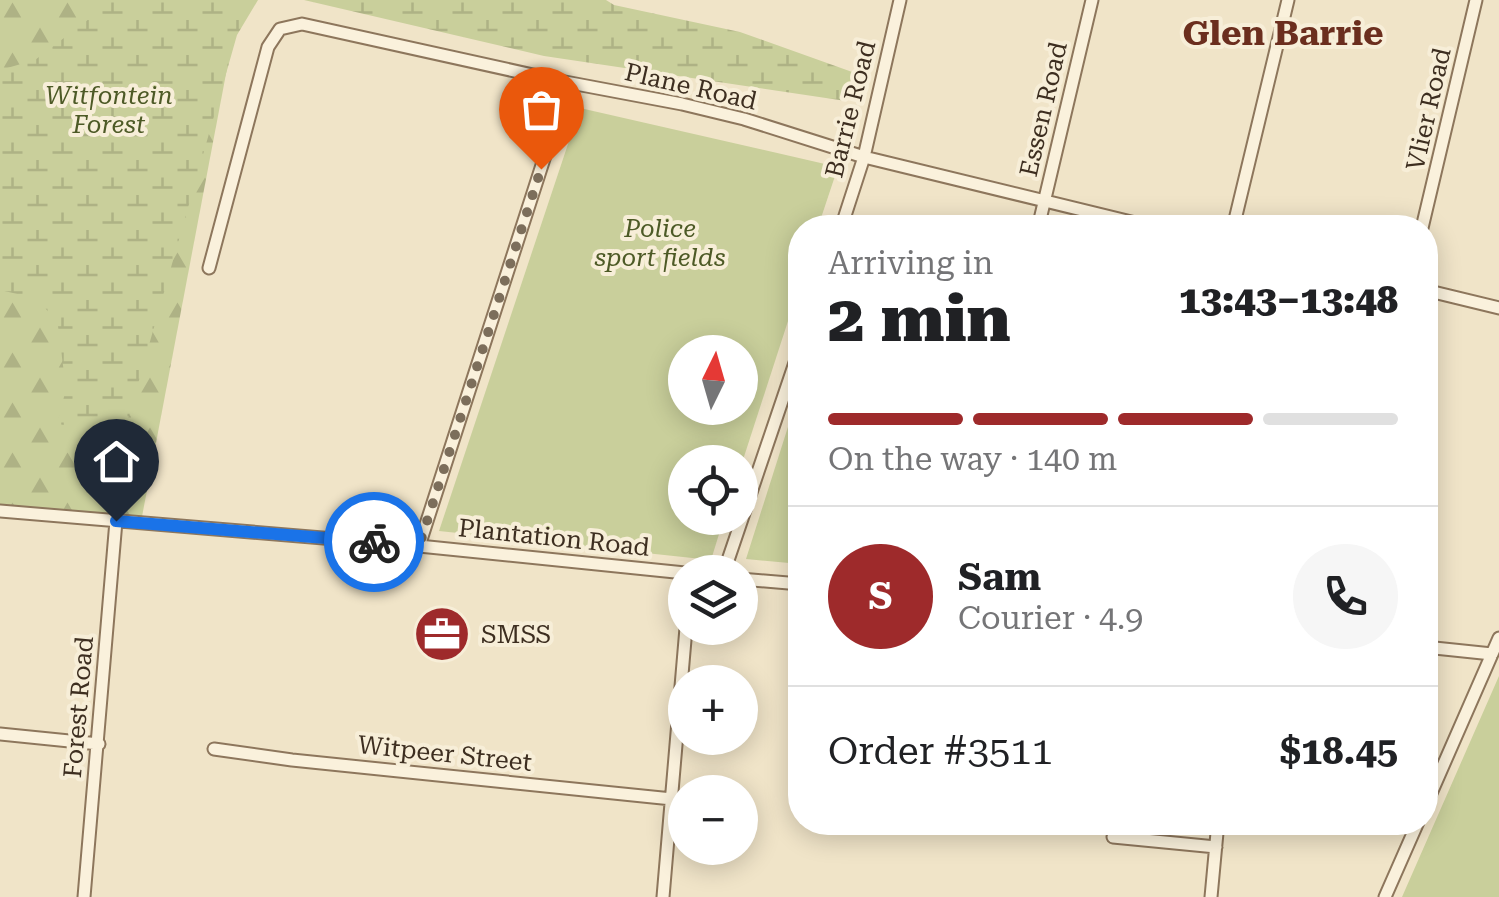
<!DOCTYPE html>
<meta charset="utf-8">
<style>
:root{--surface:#fff;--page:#f6f6f6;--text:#202124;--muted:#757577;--line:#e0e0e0;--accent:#9e2a2b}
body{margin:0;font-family:"Roboto Serif",serif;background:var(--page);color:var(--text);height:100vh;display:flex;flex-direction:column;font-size:38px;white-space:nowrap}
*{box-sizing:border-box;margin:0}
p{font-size:32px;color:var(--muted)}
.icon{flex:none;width:55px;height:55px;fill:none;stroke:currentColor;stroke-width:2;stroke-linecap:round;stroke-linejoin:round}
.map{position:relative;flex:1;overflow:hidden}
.drawer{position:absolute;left:788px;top:215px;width:650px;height:620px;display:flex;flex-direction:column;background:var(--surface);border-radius:40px;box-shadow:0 5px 25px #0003}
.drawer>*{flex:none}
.needle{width:65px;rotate:5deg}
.fabs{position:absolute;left:668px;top:335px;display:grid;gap:20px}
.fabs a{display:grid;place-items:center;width:90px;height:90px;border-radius:50%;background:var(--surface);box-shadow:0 5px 25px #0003;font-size:50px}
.pin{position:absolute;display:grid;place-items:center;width:85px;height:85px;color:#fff;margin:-102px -42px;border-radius:50% 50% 50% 0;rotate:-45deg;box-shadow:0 0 10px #0007}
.pin .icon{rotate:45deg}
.courier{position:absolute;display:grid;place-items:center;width:100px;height:100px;margin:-50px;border:8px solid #1a73e8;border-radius:50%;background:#fff;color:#222;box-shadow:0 2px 12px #0007}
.overview em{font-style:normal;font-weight:800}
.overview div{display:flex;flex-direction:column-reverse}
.overview{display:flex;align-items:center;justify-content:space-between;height:170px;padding:0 40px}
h1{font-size:65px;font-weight:800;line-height:75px}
.bar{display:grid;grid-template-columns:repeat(4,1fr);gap:15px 10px;align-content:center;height:120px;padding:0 40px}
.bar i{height:12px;border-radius:8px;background:var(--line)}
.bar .selected{background:var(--accent)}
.bar p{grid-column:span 4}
.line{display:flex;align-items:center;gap:25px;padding:0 40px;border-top:2px solid var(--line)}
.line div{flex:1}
.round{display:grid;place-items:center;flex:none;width:105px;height:105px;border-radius:52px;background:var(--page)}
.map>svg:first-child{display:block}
</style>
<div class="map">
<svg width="1499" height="897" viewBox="0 0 1499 897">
<defs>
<pattern id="forest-firs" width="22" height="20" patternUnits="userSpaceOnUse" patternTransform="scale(2.5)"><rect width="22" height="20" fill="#c9cf9b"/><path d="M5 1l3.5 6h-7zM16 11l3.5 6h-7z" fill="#aeb285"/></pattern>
<pattern id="wetland-marsh" width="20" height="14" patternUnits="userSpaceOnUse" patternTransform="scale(2.5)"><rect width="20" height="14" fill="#c9cf9b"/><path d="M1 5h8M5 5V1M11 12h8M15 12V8" fill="none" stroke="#aeb285"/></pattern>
</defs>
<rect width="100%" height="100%" fill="#f0e4c8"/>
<path fill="url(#forest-firs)" d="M0,0H240L141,522L0,508Z"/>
<path fill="url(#wetland-marsh)" d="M114,0H258L237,35L124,433L57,424L66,389L58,326L39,299L0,290V70L35,60Z
M304,0H606L614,5L740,32L855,73L846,101L544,56Z"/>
<path fill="#c9cf9b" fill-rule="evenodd" d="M580,108L838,167L818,227L800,228V284L740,469V462H685V518H724L711,560L439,531ZM685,352H740V408H685Z
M800,389V564L746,559Z
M1499,676V897H1402Z"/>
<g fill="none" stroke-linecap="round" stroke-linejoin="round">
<g stroke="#8d765c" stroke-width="15">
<path id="minor" d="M841,228L864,157L900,0
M1038,228L1092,0
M1233,228L1288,0
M1422,228L1476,0
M209,268L268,47L280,29L302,24L560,81L682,104L744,119L864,157L1156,228
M1425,290L1499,308
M0,511L419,546L685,573
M419,546L553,131L560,81
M724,572L800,348
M740,579L800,584
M1425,647L1492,654
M0,734L99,744
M214,749L292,760L672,799
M1425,807L1499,638
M1113,837L1216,847
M84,897L116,521
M663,897L686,628
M1211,897L1218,822
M1385,897L1418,822"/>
</g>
<use href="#minor" stroke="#faf1dc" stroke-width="11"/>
</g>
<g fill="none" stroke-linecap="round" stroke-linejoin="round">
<path stroke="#7c6e5b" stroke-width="10" stroke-dasharray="0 18" d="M374,542L419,546L541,169"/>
<path stroke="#1a73e8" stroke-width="12" d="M116,521L374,542"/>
</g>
<defs>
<g id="office-disc" transform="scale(2.875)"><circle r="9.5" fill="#9e2a2b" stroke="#f7eed8"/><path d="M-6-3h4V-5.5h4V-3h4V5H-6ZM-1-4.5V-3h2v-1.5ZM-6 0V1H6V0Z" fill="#fff"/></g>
</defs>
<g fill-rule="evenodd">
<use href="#office-disc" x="442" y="634"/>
</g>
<g text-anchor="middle" stroke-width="8" stroke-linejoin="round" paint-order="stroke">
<g font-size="25" fill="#3d2e20" stroke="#f7eed8">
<text transform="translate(691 86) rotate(13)" y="9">Plane Road</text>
<text transform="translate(850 109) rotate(-76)" y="9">Barrie Road</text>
<text transform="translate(1043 109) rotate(-77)" y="9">Essen Road</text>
<text transform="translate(1428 109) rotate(-77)" y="9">Vlier Road</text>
<text transform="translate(554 537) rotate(6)" y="9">Plantation Road</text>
<text transform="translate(78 707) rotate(-85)" y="9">Forest Road</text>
<text transform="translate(445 753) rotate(6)" y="9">Witpeer Street</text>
</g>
<g font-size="25" font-style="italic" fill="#4d5a26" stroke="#f7eed8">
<text x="109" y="104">Witfontein<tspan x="109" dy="29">Forest</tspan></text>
<text x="660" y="237">Police<tspan x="660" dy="29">sport fields</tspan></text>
</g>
<g font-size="25" fill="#3d2e20" stroke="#f7eed8" text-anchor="start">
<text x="481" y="643">SMSS</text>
</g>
<g font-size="35" font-weight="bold" fill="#6b2e1e" stroke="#f7eed8">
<text x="1283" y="45">Glen Barrie</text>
</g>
</g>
</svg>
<div class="fabs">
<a><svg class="needle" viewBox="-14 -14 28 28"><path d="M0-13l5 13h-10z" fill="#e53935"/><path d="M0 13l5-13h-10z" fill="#757577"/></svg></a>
<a><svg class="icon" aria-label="locate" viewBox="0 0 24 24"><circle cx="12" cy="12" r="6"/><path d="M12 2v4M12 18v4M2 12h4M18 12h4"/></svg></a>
<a><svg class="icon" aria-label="layers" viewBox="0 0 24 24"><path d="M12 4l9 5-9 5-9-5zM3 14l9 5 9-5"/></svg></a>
<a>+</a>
<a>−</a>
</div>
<div class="pin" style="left:541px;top:169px;background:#ea580c"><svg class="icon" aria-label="bag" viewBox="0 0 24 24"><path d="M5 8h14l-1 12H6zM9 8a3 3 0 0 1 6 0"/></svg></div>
<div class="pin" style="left:116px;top:521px;background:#1f2937"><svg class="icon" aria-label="home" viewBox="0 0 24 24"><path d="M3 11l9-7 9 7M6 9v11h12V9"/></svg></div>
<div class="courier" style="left:374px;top:542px"><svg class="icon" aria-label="bike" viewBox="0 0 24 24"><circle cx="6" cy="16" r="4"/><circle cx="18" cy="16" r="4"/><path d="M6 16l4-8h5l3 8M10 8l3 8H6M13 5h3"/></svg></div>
<section class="drawer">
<div class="overview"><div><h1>2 min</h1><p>Arriving in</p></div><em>13:43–13:48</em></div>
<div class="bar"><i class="selected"></i><i class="selected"></i><i class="selected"></i><i></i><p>On the way · 140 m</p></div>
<div class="line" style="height:180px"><b class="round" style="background:var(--accent);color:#fff">S</b><div><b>Sam</b><p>Courier · 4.9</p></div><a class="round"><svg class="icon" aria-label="phone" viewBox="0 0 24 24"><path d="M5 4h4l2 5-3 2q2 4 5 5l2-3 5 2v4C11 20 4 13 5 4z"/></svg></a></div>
<div class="line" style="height:130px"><div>Order #3511</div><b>$18.45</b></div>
</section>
</div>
